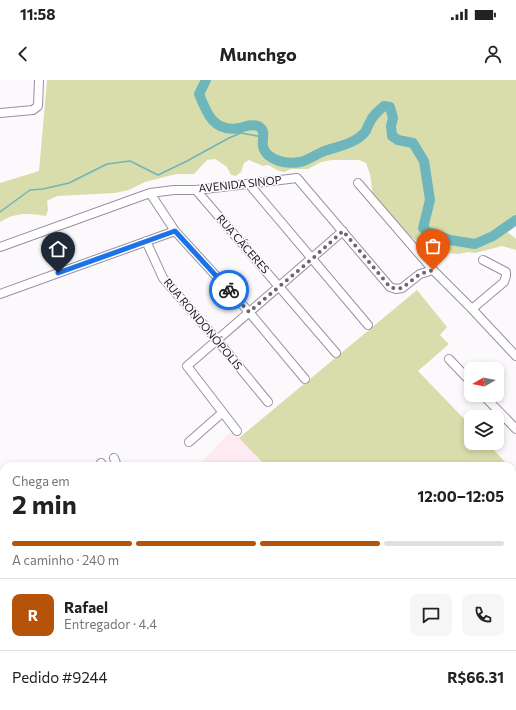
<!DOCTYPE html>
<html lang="pt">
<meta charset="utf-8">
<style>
:root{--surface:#fff;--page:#f6f6f6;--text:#222;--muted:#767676;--line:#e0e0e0;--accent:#b45309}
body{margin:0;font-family:Commissioner,sans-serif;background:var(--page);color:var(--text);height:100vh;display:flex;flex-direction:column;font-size:15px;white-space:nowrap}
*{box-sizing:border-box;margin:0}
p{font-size:13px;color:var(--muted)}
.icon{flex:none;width:22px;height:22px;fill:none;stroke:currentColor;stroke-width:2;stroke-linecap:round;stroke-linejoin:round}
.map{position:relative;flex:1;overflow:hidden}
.details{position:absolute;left:0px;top:382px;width:516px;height:248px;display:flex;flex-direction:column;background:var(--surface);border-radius:12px 12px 0 0;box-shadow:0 2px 6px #0003}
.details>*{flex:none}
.needle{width:26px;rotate:261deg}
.tools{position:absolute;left:464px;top:282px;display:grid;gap:8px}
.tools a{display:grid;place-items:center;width:40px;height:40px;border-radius:8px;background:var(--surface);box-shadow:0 2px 6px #0003;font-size:20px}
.pin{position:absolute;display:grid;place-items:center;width:34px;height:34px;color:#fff;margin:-41px -17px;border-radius:50% 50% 50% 0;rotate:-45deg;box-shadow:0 0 4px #0007}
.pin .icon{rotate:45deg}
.courier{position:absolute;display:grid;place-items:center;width:40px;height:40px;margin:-20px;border:3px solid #1a73e8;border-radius:50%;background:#fff;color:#222;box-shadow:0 1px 5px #0007}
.summary em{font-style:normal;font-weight:700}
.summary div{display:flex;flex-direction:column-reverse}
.summary{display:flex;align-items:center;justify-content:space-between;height:68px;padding:0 12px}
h1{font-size:26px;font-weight:700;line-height:30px}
.bar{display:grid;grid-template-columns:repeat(4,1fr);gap:6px 4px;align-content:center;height:48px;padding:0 12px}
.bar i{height:5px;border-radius:3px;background:var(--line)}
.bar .on{background:var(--accent)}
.bar p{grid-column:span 4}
.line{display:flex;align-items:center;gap:10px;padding:0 12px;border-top:1px solid var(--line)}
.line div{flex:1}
.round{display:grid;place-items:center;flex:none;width:42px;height:42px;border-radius:8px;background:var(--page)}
.status{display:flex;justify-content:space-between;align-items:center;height:28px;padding:0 20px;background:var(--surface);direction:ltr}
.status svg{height:11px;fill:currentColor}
header{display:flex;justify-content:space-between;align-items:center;height:52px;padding:0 12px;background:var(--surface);font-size:18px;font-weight:700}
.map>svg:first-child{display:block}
</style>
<div class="status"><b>11:58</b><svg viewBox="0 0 49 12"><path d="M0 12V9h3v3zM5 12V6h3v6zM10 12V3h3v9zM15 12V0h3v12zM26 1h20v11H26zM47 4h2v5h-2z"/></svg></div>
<header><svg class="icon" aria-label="back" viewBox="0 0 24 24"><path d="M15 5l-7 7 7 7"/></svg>Munchgo<svg class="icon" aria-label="person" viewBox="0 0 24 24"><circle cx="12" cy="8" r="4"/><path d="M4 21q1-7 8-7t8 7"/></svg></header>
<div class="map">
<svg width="516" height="630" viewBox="0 0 516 630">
<rect width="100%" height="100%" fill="#fcf9fd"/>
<path fill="#feeaf1" d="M232,350L266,386H198Z"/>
<path fill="#d9ddab" d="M47,0H516V140L504,149L516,159V170L502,166L475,173L468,172L459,174L447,173L432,165L418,162L399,148L373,116L370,94L366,83L359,80H332L321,82L308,89H291L284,92L279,91L268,85L263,86L249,80L244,83L241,92L236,96L231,95L227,87L215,79L207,80L194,94H176L145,102L129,110L115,113L57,116L47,121L48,130L46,136C28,133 16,132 0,142V103L39,91Z
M417,210L447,247L440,255L449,264L418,291L471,346V363H487L509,386H266L239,358Z
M512,389L516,393V473L512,470Z
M512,489L516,492V531L512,533Z
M512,577L516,578V616L512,614Z
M0,616L4,618V626H113L108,630H71L69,628L65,630H0Z
M150,626H193L185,630H154Z"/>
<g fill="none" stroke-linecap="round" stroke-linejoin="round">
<path stroke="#6fb5bc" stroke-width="1.5" d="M0,132L30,110L43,109L69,103L107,84L130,81L158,95L187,81L229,58L241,53L263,57
M512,488L516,489
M33,630L35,626"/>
<path stroke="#6fb5bc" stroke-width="10" d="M206,0L199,14C207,34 214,53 240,48C246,46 252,44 258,46C270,52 256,64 268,75C277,82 289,84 300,82C307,81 315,75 322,72C337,66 354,65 365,52C367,50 367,47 369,44C372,36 378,31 384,26L390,27L393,38L391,46L392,56L398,60L413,63L424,81L430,120L423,148L428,152L450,160L475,164L493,156L516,140"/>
<g stroke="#9c8ea1" stroke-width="10">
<path id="minor" d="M0,33L33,30L38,26L39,0
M358,103L433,190L472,229L516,276
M249,104L368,245
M196,110L336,273
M150,113L175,151L249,232L305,299
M146,161L163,198L217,260L268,322
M0,167L150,113L174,110H196L297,98L390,207L396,209L402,208L420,194L433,190
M0,214L175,151
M472,229L504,202L506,196V192L483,180
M449,279L471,302
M483,315L516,349
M237,351L187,286L343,151
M189,362L222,333
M114,378L117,386
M101,383L103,386
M0,433L4,442
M0,460L4,455
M0,472L4,481
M512,480L516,484
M0,562L4,559
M0,602L4,599"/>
</g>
<g stroke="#8c5329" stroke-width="13">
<path id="major" d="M0,512L4,515
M512,542L516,540
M512,552L516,551
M74,626L76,630
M307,630L316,626
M332,630L341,626"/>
</g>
<use href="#minor" stroke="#fff" stroke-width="8"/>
<use href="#major" stroke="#ddab82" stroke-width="11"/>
</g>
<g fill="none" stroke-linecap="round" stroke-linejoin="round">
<path stroke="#6b676d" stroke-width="4" stroke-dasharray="0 7.2" d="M229,210L249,232L312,179L343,151L390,207L396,209L402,208L420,194L433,190"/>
<path stroke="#1a73e8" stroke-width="5" d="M58,193L175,151L229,210"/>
</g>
<g text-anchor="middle" stroke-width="3" stroke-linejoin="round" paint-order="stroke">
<g font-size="11" fill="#1d181f" stroke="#fcf9fd">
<text transform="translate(240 104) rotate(-6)" y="4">AVENIDA SINOP</text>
<text transform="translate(243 164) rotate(49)" y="4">RUA CÁCERES</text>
<text transform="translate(203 244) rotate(50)" y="4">RUA RONDONÓPOLIS</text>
</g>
</g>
</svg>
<div class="tools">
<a><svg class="needle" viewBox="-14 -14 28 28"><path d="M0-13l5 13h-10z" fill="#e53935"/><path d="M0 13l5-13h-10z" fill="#767676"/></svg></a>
<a><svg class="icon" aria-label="layers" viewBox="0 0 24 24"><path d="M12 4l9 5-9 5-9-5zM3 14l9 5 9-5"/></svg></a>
</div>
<div class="pin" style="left:433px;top:190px;background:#ea580c"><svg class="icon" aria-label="bag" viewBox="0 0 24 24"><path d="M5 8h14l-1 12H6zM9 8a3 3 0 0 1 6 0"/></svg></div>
<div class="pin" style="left:58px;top:193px;background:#1f2937"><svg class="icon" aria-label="home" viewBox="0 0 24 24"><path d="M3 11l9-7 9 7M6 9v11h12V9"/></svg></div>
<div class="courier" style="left:229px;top:210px"><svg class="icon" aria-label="bike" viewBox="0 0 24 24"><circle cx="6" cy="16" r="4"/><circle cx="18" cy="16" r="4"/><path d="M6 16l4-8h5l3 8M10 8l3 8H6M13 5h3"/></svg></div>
<section class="details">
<div class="summary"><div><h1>2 min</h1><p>Chega em</p></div><em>12:00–12:05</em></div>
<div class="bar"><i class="on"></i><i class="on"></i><i class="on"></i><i></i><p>A caminho · 240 m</p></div>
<div class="line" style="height:72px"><b class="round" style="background:var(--accent);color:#fff">R</b><div><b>Rafael</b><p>Entregador · 4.4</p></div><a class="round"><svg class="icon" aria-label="chat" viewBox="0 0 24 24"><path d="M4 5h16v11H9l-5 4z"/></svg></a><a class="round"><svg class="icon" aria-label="phone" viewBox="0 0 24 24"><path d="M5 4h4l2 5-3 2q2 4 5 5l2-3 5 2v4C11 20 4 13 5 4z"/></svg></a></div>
<div class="line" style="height:52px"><div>Pedido #9244</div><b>R$66.31</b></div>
</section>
</div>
